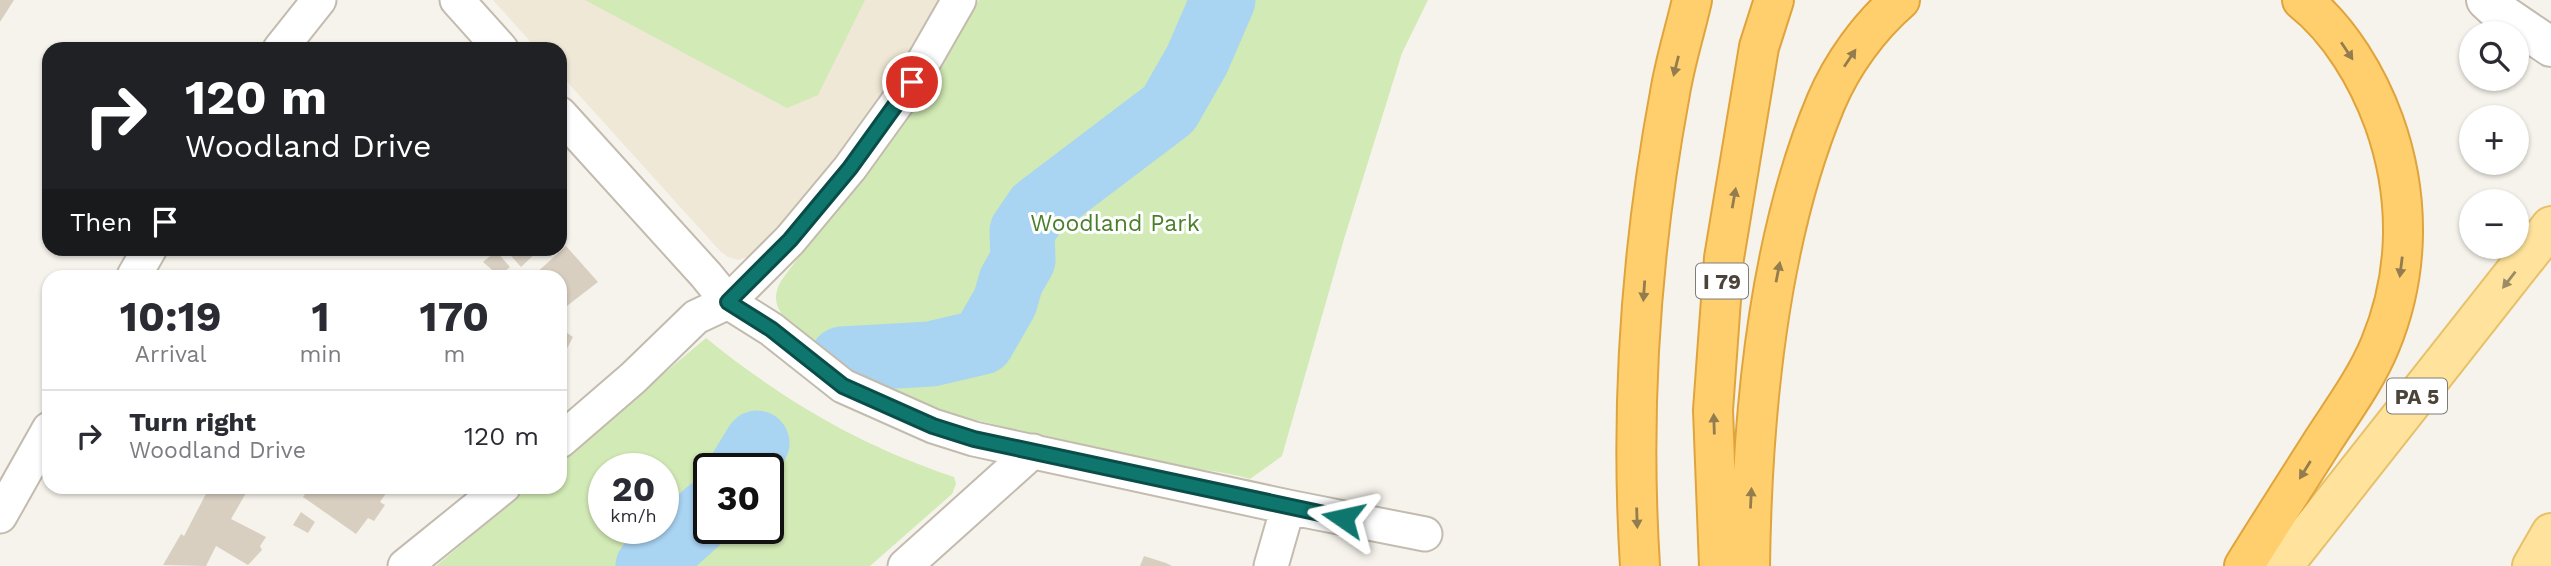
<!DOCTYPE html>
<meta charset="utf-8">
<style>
body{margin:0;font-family:"Work Sans",sans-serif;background:#f2f2f3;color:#2b2b33;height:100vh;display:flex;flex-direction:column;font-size:26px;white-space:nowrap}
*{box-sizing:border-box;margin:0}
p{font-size:23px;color:#7c7c81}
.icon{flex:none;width:38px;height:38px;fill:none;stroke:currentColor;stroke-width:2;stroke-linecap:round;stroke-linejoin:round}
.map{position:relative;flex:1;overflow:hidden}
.sheet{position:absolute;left:42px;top:270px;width:525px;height:224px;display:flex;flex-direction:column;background:#fff;border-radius:21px;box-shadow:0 2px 5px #0004}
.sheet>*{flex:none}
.top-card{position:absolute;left:42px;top:42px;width:525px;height:214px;border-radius:21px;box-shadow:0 2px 5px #0004;background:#202124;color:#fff;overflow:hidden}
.tools{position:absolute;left:2459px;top:21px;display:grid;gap:14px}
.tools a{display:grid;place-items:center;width:70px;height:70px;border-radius:50%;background:#fff;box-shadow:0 2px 5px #0004;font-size:35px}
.speed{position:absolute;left:588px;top:453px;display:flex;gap:14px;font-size:35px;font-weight:700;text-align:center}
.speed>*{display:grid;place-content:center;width:91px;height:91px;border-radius:50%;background:#fff;box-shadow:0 2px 5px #0004;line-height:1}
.speed small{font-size:18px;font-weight:400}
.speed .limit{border:4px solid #111;border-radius:10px;background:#fff;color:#111}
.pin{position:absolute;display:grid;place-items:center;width:60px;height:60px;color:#fff;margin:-30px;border:4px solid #fff;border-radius:50%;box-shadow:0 2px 7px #0007}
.me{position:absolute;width:77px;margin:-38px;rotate:281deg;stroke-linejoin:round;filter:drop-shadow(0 0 5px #0008)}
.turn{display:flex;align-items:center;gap:24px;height:147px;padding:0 28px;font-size:32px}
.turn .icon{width:91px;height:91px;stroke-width:2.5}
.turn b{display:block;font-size:49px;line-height:60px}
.then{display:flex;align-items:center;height:66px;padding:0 28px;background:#0003;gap:14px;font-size:26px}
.eta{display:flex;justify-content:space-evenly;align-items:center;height:119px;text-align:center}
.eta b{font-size:42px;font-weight:700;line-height:49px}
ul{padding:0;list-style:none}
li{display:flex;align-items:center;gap:21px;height:91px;padding:0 28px;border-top:2px solid #e1e1e2}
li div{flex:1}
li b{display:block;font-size:26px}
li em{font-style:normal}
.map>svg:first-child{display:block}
.education{fill:#efe8d6}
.green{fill:#d2eab5;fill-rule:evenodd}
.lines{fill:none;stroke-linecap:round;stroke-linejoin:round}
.river{stroke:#a9d4f2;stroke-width:65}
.building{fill:#d8cfc1}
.minor-casing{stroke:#c2bbae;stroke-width:37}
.tertiary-casing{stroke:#c2bbae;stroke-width:42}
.primary-casing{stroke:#e6c16a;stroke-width:42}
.motorway-casing{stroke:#e0a43c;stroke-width:42}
.minor{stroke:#fff;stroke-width:33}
.tertiary{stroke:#fff;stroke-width:38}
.primary{stroke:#ffe39c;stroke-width:38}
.motorway{stroke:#ffcf6e;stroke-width:38}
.oneway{fill:#937c4e}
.oneway2{fill:#9c8c66}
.route-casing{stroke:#0a4d48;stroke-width:18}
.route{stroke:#0f766e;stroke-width:12}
.labels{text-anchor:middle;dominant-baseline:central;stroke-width:6;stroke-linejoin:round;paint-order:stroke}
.shield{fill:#fff;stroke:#817c74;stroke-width:2}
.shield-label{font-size:21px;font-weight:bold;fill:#4b4439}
.park-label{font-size:23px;fill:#4a7f2a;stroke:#fff}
</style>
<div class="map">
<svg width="2551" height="566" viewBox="0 0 2551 566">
<rect width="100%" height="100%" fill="#f6f3ec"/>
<path class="education" d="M493,0H944L901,70L838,154L768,238L748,257L738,260L728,257L720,251L560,74V49H537Z"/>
<path class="green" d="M585,0H865L818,95L787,108Z
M979,0H1428L1402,53L1344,239L1282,456L1250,479C1224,471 1197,470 1171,464C1129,456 1087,445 1046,436C1007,427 969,420 932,407C888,392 848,366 811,339C791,324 765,309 781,281L929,81Z
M706,338C784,401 859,445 954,477L956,484L952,494L870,566H436L529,487L560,486V461ZM604,469H663V528H604ZM709,469H768V528H709Z"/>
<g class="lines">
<path class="river" d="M842,359L931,354L982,342L1005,302L1011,281L1023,260L1022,231L1037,209L1169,109L1197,60L1223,0
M741,469L757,443
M648,566L709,511"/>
</g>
<path class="building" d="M0,0H14L0,22Z
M566,246L598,282L563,309L560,306V276L534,275Z
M504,248H541L521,267Z
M496,251L510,267L499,276L483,262Z
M560,328L573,337L560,362Z
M210,486H234L246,493L231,519L266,537L260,546L262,550L248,565L216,546L206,566L163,565L181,534L184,536Z
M311,486H391L380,502L385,505L374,521L368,518L356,534L303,497Z
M301,512L315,522L308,533L293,525Z
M1144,556L1166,563L1172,566H1140Z"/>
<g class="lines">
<g class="minor-casing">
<path id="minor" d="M457,0L501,49
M280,49L319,0
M560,114L706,275L728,302L771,329L843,386L933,426L974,439L1288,507L1425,534
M134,276L150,248
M560,441L633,378L696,317L728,302L790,240L850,168L912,82L959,0
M0,516L49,429
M405,566L504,486
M905,566L1033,451
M1271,566L1288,507"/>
</g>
<g class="tertiary-casing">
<path id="tertiary" d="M2486,0L2498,11L2551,47"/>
</g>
<g class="primary-casing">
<path id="primary" d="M2283,566L2551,226
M2532,566L2551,533"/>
</g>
<g class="motorway-casing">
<path id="motorway" d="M1640,566C1630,408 1641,249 1670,93C1675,62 1685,31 1692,0
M1719,566L1713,410L1724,258L1759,47L1774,0
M1750,566C1752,418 1768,240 1826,102C1842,64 1869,27 1900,0
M2244,566C2270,524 2297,482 2323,441C2343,410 2366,379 2380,345C2410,273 2410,195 2384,122C2368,78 2340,30 2302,0"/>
</g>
<use href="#minor" class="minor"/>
<use href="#tertiary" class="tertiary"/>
<use href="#primary" class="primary"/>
<use href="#motorway" class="motorway"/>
</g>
<defs><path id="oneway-solid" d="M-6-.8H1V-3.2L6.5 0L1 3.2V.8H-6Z" transform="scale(1.75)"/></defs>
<g class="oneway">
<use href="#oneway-solid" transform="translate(2347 51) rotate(56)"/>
<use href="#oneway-solid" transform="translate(1850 58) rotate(-56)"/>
<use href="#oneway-solid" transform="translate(1676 66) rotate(104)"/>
<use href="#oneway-solid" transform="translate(1734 198) rotate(-80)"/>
<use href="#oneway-solid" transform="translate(2401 267) rotate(97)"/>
<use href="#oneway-solid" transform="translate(1778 272) rotate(-79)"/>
<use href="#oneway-solid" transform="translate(1644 291) rotate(94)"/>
<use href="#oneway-solid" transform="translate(1714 424) rotate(-92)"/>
<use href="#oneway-solid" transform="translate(2305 470) rotate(122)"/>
<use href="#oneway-solid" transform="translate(1751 498) rotate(-87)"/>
<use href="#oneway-solid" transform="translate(1637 518) rotate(88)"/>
</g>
<use class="oneway2" href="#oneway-solid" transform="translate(2509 280) rotate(128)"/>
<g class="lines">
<g class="route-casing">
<path id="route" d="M912,82L850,168L790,240L728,302L771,329L843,386L933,426L974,439L1343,518"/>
</g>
<use href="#route" class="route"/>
</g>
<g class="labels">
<g class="shield">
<rect x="1696" y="263.5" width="52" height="35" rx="5"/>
<rect x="2387" y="378.5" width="60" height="35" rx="5"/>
</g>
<g class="shield-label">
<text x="1722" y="281">I 79</text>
<text x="2417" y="396">PA 5</text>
</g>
<g class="park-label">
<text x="1115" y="223">Woodland Park</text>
</g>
</g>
</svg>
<div class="tools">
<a><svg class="icon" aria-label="search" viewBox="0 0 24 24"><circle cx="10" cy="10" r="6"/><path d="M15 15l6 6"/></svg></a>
<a>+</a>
<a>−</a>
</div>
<div class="speed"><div>20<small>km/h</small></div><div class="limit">30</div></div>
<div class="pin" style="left:912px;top:82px;background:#d93025"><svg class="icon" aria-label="arrive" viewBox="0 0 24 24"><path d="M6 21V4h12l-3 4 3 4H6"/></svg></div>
<svg class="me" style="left:1343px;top:518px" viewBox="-20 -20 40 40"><path d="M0-17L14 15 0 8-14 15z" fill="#0f766e" stroke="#fff" stroke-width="4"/></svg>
<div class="top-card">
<div class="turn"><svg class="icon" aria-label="right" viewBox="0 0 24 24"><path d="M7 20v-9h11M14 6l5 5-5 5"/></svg><div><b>120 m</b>Woodland Drive</div></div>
<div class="then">Then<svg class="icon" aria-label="arrive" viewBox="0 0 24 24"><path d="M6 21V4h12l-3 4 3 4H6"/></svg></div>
</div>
<section class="sheet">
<div class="eta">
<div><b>10:19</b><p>Arrival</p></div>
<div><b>1</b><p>min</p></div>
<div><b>170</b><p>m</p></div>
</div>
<ul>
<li><svg class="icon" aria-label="right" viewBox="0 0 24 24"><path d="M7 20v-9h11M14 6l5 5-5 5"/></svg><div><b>Turn right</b><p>Woodland Drive</p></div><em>120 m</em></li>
</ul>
</section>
</div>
